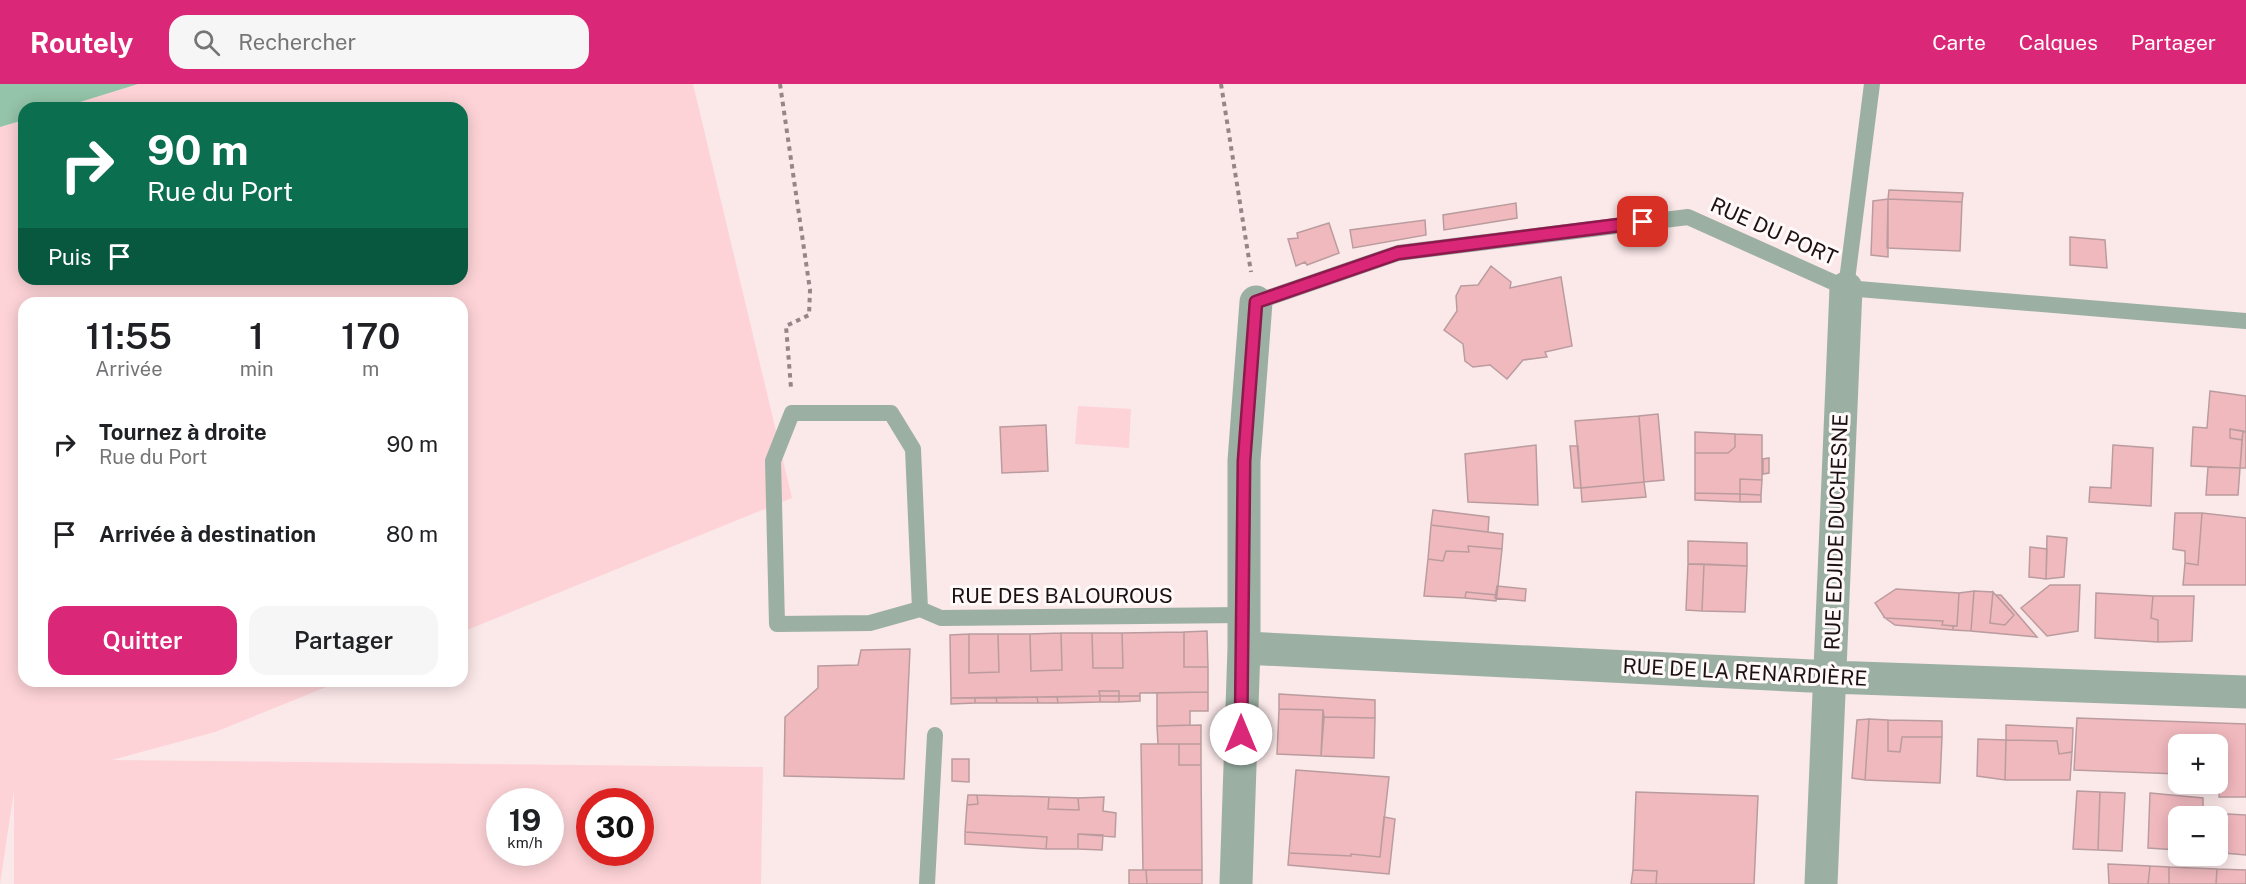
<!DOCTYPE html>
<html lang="fr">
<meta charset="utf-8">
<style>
body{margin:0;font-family:"Public Sans",sans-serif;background:#f6f6f6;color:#202124;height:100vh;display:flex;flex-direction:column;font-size:22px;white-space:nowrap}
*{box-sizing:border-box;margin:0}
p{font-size:20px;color:#757577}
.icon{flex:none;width:33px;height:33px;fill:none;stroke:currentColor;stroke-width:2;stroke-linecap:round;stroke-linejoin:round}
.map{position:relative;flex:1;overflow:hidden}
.details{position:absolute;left:18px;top:213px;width:450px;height:390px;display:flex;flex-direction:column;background:#fff;border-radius:18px;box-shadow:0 3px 15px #0003}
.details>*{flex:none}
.hud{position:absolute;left:18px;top:18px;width:450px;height:183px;border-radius:18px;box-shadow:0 3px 15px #0003;background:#0b6e4f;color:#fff;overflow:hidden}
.controls{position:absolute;left:2168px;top:650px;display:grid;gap:12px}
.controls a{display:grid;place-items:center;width:60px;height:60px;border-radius:12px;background:#fff;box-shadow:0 3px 15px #0003;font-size:30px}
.speed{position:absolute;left:486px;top:704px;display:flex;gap:12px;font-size:30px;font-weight:700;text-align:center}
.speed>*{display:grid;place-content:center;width:78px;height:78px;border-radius:50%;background:#fff;box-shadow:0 3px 15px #0003;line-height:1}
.speed small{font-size:15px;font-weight:400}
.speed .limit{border:9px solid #d22;background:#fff;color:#111}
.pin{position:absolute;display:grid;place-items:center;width:51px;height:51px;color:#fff;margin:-26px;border-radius:12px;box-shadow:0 3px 9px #0006}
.me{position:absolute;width:66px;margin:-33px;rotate:0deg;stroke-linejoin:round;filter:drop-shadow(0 0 4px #0008)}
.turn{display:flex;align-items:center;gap:21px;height:126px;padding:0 30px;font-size:27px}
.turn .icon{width:78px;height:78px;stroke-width:2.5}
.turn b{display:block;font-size:42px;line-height:51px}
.then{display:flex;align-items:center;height:57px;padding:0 30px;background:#0003;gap:12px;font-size:22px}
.eta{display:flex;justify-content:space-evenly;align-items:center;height:102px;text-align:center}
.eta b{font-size:36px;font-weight:600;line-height:42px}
.button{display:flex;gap:12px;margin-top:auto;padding:12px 30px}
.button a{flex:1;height:69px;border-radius:18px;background:#db2777;color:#fff;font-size:24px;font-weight:600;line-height:69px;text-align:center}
.button a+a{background:#f6f6f6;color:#202124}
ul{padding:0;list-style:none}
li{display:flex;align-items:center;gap:18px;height:90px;padding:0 30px}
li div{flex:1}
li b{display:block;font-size:22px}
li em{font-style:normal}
header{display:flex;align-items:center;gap:36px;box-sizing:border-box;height:84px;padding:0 30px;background:#db2777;color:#fff}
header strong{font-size:28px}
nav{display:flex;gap:33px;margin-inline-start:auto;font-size:21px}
.search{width:420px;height:54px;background:#f6f6f6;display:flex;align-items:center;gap:15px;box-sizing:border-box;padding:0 21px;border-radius:18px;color:#757577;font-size:22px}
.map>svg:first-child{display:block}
.green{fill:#fdd3d7;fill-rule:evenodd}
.water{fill:#94c4a9}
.building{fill:#f0b9be;stroke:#ba9c9f;stroke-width:1.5}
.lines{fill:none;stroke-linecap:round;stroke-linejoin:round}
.path{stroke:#958586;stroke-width:4;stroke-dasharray:4.5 4.5;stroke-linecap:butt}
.service{stroke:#9bb0a3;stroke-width:16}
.minor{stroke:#9bb0a3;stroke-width:33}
.route-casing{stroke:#8e194d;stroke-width:15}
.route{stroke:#db2777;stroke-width:10}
.labels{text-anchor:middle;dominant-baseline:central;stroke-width:6;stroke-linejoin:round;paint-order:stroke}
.street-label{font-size:21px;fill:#1c1112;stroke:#fff9f9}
</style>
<header>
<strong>Routely</strong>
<div class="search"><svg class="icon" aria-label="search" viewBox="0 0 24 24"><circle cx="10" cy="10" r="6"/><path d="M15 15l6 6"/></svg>Rechercher</div>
<nav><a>Carte</a><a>Calques</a><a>Partager</a></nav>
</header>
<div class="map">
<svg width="2246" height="800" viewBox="0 0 2246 800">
<rect width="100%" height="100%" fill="#fbe8e9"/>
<path class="green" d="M138,0H693L792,414L462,548V219H24V597H341L215,648L112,676L763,683L761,800H14V707L0,800V43L24,36V195H462V24H61ZM500,717H550V768H500ZM590,717H640V768H590Z
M1078,322L1131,325L1129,364L1075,360Z"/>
<path class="water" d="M0,0H138L61,24H24V36L0,43Z"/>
<path class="building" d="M1889,106L1963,109L1962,118L1888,115Z
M1888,115L1962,118L1960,167L1887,164Z
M1888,115V173L1871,171L1873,117Z
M1516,119L1517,134L1444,146L1443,131Z
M1425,136L1426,151L1353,164L1350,146Z
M1329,139L1339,169L1307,181L1305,178L1296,182L1288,155L1298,154L1297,149Z
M2070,153L2105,156L2107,184L2070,181Z
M1491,182L1511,198L1510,204L1561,193L1572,262L1545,268L1547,273L1523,276L1507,295L1490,281L1473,283L1465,277L1463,260L1444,246L1457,227L1456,212L1461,202L1478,201Z
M2210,307L2246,312V348L2230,345V354L2242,356L2240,384L2191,382L2193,343L2207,344Z
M1658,330L1664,396L1644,398L1639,332Z
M1639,332L1644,398L1581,404L1575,337Z
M1046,341L1048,387L1002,389L1000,343Z
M2230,345L2243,347L2242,356L2230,354Z
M2243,347L2246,348V384H2240Z
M1695,348L1735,350V363L1728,369H1695Z
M1735,350L1762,351V396L1740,395V410L1695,409V369H1728L1735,363Z
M1536,361L1538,421L1468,418L1465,370Z
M2113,361L2153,364L2151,422L2089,418L2090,403L2111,404Z
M1570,362H1578L1581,404H1574Z
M1769,374V389L1763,390V375Z
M2208,383L2240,384L2238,411H2206Z
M1740,395L1762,396L1761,411L1740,410Z
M1644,398L1646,413L1582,418L1581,404Z
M1695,409L1740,410V418L1695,416Z
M1740,410L1761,411V418H1740Z
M1433,426L1489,433L1488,448L1431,441Z
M2175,429H2202L2198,481L2185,479V467L2173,465Z
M2202,429L2246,434V501H2183L2185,479L2198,481Z
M1431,441L1503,450L1502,465L1468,462L1469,468L1446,467L1443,477L1428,475Z
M2047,452L2067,454L2064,493L2046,495Z
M1688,457L1747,459V482L1688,480Z
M1468,462L1502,465L1497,511L1466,508L1465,514L1424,512L1428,475L1443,477L1446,467L1469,468Z
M2030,463L2047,465L2046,495L2029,493Z
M1688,480H1704L1702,527L1686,526Z
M1704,480L1747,482L1745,528L1702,527Z
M2050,501H2080L2078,547L2047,552L2021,524Z
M1497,502L1526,505L1525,517L1495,514Z
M1896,505L1959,509L1957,542L1942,541L1943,537L1885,534L1875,519Z
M1974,507L1993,508L1990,539L2005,541L2014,531L1996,511H2001L2037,553L1971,547Z
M1974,507L1971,547L1953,546V542H1957L1959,509Z
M1466,508L1497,511L1496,517L1465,514Z
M1993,508L2014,531L2005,541L1990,539Z
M2096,509L2153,512L2151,534L2158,536V558L2095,554Z
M2153,512H2194L2192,557L2158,558V536L2151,534Z
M1885,534L1943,537L1942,541L1953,542V546L1895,541Z
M1207,547L1208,583H1184V548Z
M1184,548V583H1208V608L1140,609V612H1119V607H1099L1100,612L951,614L950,551L969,550V589L999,588L998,550H1030L1031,587L1062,586L1061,549H1092L1093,584H1123L1122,549Z
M1061,549L1062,586L1031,587L1030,550Z
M1092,549H1122L1123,584H1093Z
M969,550H998L999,588L969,589Z
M910,565L904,695L784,692L785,633L818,604V582L858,581L861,566Z
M1099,607H1119V612H1100Z
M1208,608V627H1190V641L1157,642V609Z
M1279,610L1375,616V634L1324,633L1323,626L1279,625Z
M1100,612V618L1058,619L1057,613Z
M1100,612H1119V618H1100Z
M1119,612H1140V617L1119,618Z
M1037,613H1057L1058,619H1038Z
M1037,613L1038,619H997L996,614Z
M951,614H975V619L951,620Z
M975,614H996L997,619H975Z
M1279,625L1323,626L1321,672L1277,670Z
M1324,633L1375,634L1374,674L1321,672Z
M2077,634L2246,640V713H2219L2221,691H2217V660H2178V690L2074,686Z
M1869,635L1865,696L1852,694L1857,636Z
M1869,635L1888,636V667L1900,668L1902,653H1942L1940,699L1865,696Z
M1888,636L1942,637V653H1902L1900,668L1888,667Z
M1201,641V660H1158L1157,642Z
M2006,641L2073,644L2072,668L2059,670L2057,657L2006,656Z
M1978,655L2006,656L2005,696L1977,692Z
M2006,656L2057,657L2059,670L2072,668L2070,696H2005Z
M1141,660H1179V681H1201L1202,786H1143Z
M1179,660H1201V681H1179Z
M952,675H969V698L952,697Z
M1296,686L1389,693L1380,773L1351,770V772L1289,769Z
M2077,707L2100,708L2098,766L2073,765Z
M1636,708L1758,712L1754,800H1656L1657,787L1633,786Z
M2100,708L2125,709L2122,767L2098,766Z
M2150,709L2203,714V732H2178V766L2148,764Z
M968,711H977L978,720L967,721Z
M977,711L1049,713L1048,725L1079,726L1078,714L1104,713L1103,727L1116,729L1115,753L1078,750V765H1046L1047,753L965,748L967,721L978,720Z
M1049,713L1078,714L1079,726L1048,725Z
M2227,730L2246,731V771L2224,769Z
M1384,733L1395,735L1389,790L1288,781L1289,769L1351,772V770L1380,773Z
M965,748L1047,753L1046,765L965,760Z
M1078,750L1103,751L1102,766L1078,765Z
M2108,780L2150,782L2148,800H2109Z
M2150,782L2169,783V800H2148Z
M2169,783L2217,785L2216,800H2169Z
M2217,785L2246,786V800H2216Z
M1129,786H1146L1147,800H1129Z
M1146,786H1202V800H1147Z
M1633,786L1657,787L1656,800H1631Z"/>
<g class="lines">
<path class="path" d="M780,0L810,206L809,231L786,242L791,304
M1221,0L1251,188"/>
<path class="service" d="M1846,204L1872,0
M1256,218L1398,169L1688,133L1846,204L2246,237
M920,525L913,365L891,329H792L773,377L777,540L870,539L920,525L941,534L1244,531
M927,800L935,651"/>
<path class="minor" d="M1244,564L1831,593L2246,608
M1236,800L1244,564V377L1256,218
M1821,800L1846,204"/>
</g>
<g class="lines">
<g class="route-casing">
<path id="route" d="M1241,650L1244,377L1256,218L1398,169L1643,138"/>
</g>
<use href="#route" class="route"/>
</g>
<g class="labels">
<g class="street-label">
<text transform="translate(1774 147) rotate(24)">RUE DU PORT</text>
<text transform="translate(1836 448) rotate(-88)">RUE EDJIDE DUCHESNE</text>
<text x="1062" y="511">RUE DES BALOUROUS</text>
<text transform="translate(1745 588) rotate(3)">RUE DE LA RENARDIÈRE</text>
</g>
</g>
</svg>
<div class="controls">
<a>+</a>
<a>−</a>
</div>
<div class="speed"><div>19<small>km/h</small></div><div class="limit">30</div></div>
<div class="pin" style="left:1643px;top:138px;background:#d93025"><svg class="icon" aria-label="arrive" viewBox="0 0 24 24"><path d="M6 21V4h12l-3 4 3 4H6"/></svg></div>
<svg class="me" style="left:1241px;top:650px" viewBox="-20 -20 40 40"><circle r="19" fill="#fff"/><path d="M0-13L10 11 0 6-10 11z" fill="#db2777"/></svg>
<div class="hud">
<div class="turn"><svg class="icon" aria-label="right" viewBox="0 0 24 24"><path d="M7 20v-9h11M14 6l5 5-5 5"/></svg><div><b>90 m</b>Rue du Port</div></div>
<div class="then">Puis<svg class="icon" aria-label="arrive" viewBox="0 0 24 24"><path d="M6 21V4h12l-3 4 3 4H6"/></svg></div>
</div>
<section class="details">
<div class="eta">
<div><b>11:55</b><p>Arrivée</p></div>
<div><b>1</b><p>min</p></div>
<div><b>170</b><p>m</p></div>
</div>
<ul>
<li><svg class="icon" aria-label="right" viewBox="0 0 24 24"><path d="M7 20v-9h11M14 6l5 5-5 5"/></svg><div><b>Tournez à droite</b><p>Rue du Port</p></div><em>90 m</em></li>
<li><svg class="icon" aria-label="arrive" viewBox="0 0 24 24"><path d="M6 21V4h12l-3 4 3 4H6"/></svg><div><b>Arrivée à destination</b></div><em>80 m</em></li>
</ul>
<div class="button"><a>Quitter</a><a>Partager</a></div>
</section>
</div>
